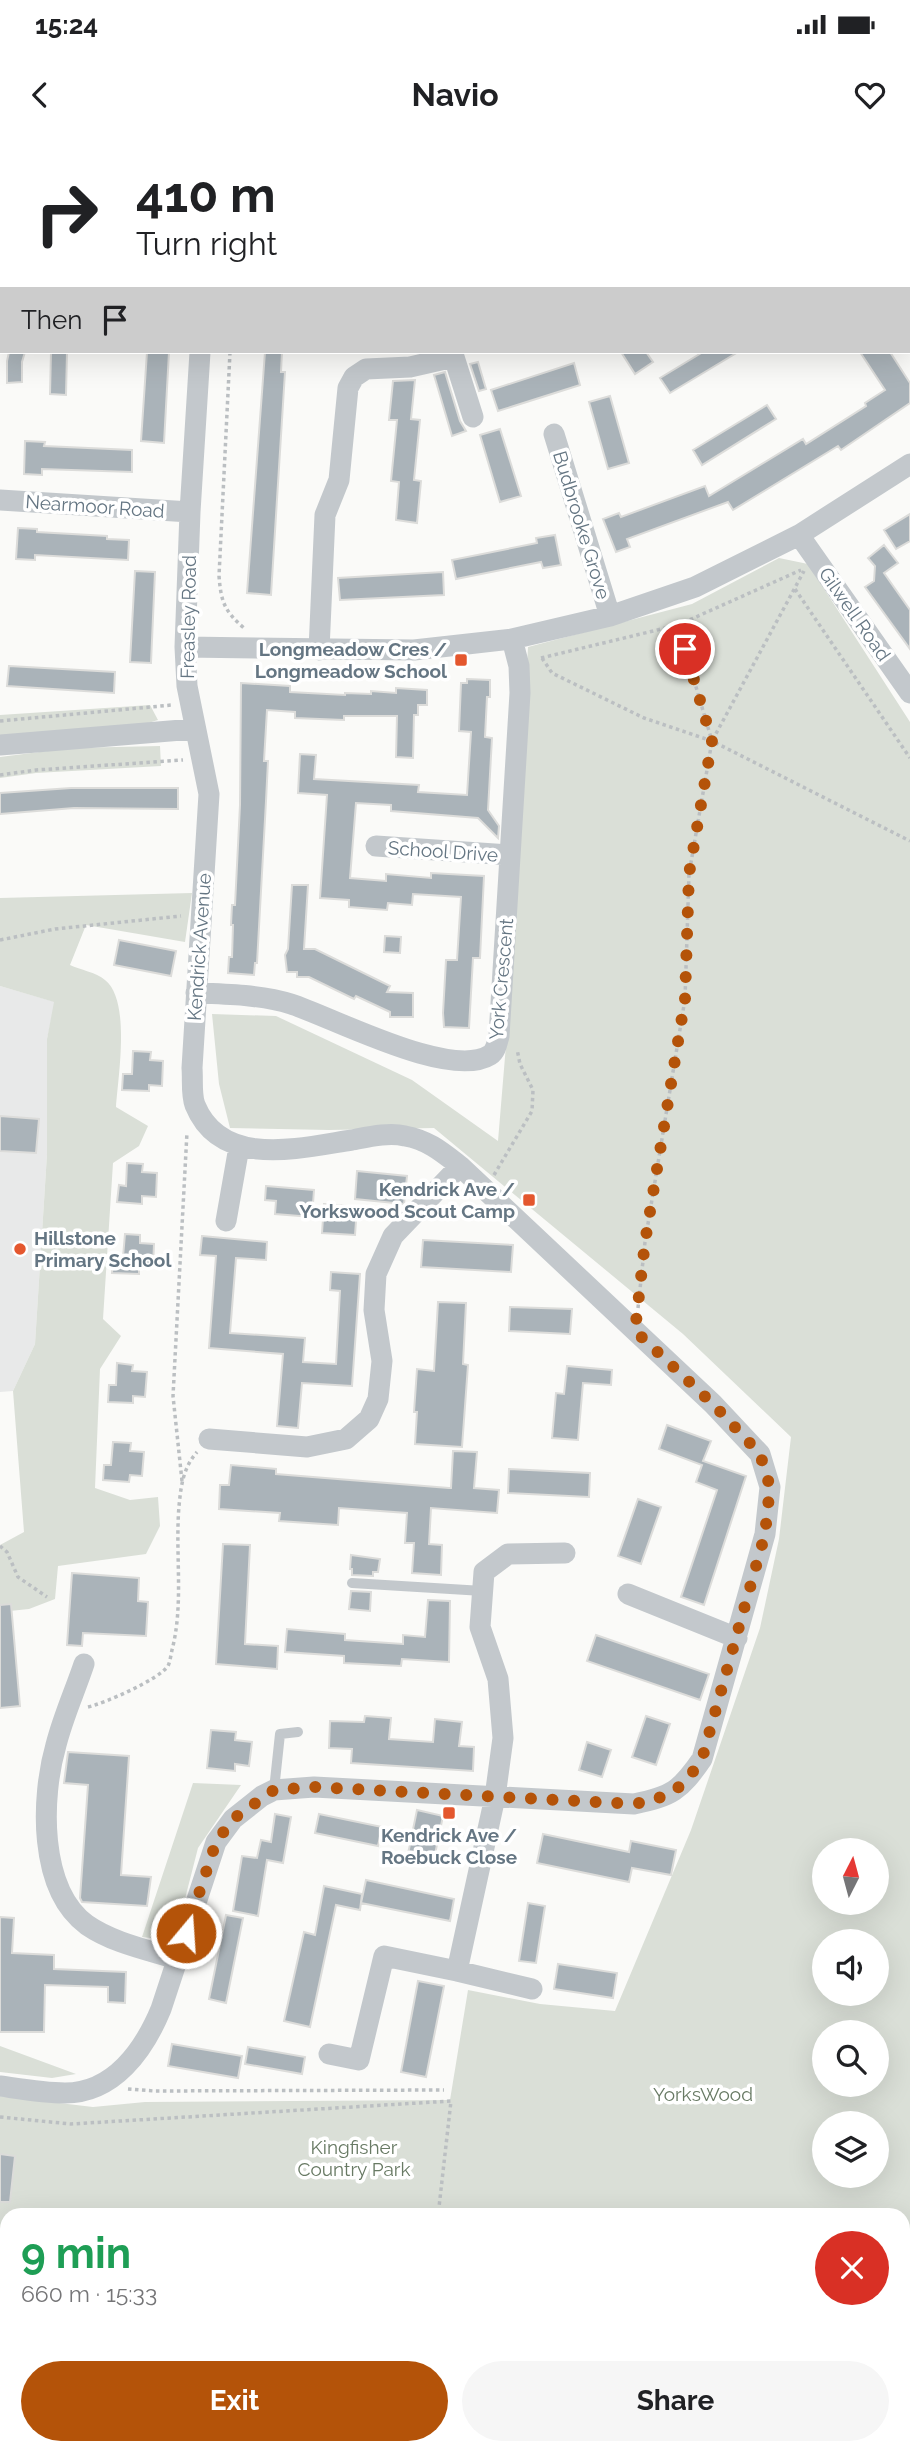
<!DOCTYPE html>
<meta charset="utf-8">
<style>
body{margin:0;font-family:Raleway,sans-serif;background:#f6f6f6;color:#202124;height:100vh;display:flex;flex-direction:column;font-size:26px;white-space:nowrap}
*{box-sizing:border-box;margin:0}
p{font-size:23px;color:#757577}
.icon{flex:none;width:38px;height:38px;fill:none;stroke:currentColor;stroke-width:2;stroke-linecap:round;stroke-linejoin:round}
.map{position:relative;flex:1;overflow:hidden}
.details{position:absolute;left:0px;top:2068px;width:910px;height:247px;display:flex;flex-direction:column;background:#fff;border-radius:21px 21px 0 0;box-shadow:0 7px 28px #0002}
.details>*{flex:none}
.hud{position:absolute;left:0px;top:0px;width:910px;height:214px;box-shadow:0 7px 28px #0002;background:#fff;color:#202124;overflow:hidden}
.needle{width:46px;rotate:6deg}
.controls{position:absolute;left:812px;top:1698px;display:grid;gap:14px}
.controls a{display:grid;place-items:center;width:77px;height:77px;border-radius:50%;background:#fff;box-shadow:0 7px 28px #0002;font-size:35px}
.pin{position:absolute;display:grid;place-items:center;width:60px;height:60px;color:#fff;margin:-30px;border:4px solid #fff;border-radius:50%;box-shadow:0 2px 7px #0007}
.me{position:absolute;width:77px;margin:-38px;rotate:18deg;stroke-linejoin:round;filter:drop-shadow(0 0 5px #0008)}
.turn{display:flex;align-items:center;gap:24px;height:147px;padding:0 21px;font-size:32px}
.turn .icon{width:91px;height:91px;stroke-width:2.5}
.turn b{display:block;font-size:49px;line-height:60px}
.then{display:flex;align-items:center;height:66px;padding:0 21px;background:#0003;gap:14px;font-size:26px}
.round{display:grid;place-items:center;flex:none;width:74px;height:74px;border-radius:37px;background:#f6f6f6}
.summary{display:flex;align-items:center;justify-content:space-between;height:119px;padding:0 21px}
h1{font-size:42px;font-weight:700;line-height:52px;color:#1e9e55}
.button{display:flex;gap:14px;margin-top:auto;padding:14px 21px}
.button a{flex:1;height:80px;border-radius:42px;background:#b45309;color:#fff;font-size:28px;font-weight:700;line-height:80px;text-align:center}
.button a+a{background:#f6f6f6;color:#202124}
.status{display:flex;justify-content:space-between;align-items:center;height:49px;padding:0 35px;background:#fff;direction:ltr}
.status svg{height:19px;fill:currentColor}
header{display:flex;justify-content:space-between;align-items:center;height:91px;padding:0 21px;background:#fff;font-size:32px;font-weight:700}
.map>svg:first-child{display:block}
.built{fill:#e8e9e9}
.green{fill:#dadfd7;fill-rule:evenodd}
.building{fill:#aab3b9;stroke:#dcdcda;stroke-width:2}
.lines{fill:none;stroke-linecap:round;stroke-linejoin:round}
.path{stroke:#bbbfc2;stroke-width:3.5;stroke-dasharray:3.5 3.5;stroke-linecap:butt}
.lane{stroke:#c3c8cc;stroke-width:10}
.street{stroke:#c3c8cc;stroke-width:21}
.secondary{stroke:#d6dbdf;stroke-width:30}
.route{stroke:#b45309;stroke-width:12;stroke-dasharray:0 21.6}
.poi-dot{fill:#e4572e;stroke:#fff;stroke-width:2.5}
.labels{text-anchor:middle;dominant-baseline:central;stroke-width:7;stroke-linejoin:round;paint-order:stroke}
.street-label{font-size:19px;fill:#657683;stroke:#fff}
.poi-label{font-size:19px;font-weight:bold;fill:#657683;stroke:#fff;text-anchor:end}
.park-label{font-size:19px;fill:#687a64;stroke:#fff}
</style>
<div class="status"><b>15:24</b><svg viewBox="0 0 49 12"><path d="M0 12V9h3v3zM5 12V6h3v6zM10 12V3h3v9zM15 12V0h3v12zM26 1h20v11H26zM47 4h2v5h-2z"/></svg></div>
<header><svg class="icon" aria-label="back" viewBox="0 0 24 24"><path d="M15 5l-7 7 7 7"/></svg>Navio<svg class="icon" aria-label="heart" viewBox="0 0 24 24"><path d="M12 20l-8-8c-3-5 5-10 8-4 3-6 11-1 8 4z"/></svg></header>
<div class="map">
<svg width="910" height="2315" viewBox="0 0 910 2315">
<rect width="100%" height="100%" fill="#fafaf8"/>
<path class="built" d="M0,846L55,862L47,899V1014L35,1204L13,1251L0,1252Z"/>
<path class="green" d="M779,418L808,424L910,582V2315H0V1956L93,1967L145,1962L450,1960L468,1850L540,1864L615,1871L691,1690L760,1488L779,1399L791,1297L683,1194L434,988L329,990L230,988L219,944L212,874L276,876L412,940L498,1001L508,881L528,507L692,464ZM824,1710H877V1762H824ZM824,1801H877V1853H824ZM824,1892H877V1944H824ZM824,1983H877V2035H824ZM7,2076H903V2308H7Z
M150,565L158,580L148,583L0,598V575Z
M160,606L161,626L36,633L0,638V617L71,608Z
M192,753L185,802L86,785L70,825C80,830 96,832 105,840C131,860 118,937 116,967L148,986L139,1006L113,1023L103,1179L121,1196L100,1229L95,1348L130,1360L158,1357L160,1386L146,1414L58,1426L55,1459L29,1469L0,1472V1405L24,1392L13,1251L35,1204L47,1014V899L54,862L0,846V758Z
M193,1643L241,1645L198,1708L178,1786L169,1797L159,1799L142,1797Z
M0,1906L76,1934L52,1938L0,1932Z"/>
<path class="building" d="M9,212H25L22,222V242L7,243V221Z
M51,212H67L66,255L50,254Z
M147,212H169L164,303L141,301Z
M265,212H282L281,232H285L271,455L247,453Z
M621,212H646L653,222L635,234Z
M703,212H738L670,253L660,238Z
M860,212H890L910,243V263L841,310L838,306L733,370L728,362L627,399L630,407L616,412L603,379L619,373L621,377L705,346L709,356L803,299L806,304L866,266L865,263L885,250Z
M478,222L486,249L479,251L470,224Z
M574,223L580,245L498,271L491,250Z
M445,232L460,281L466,291L452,296L434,235Z
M415,240L411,279L420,280L414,340L421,341L417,383L396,380L399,342L391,341L397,280H389L393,241Z
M610,256L629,323L608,329L589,262Z
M767,265L776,279L702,325L693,310Z
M500,289L521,356L500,362L480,295Z
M25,301L45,302L44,306L132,310V332L42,329V335L24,334Z
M910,374V401L896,409L884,390Z
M18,388L37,389V392L107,396V399L129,400L128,420L35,415V420L16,419Z
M555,395L561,425L543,428L541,422L456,439L452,420L537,403L536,398Z
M884,405L898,423L884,433L910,470V509L865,447L874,441L875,426L868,418Z
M135,431L155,432L151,523L130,522Z
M443,432L444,455L340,460L338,438Z
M9,526L115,532L114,553L7,546Z
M467,539L490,540V557H487L485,597L492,598L488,670L499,686L498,698L478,678L391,671V665L356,663L350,738L386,741V734L431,738V733L484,736L480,818H473L469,888L444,887L443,873L446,820H457L461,757L413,754L412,765L388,763L387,770L349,767V760L320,758L327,655L298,653L300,614L316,615L314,639L419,645L418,652L467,655L471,592L459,591L461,543H467Z
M241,543L290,546V552L345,555V553L371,554V551L396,553V548L427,550V565H418V575H414L413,618L396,617L397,576H344V580L295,578V572L267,570L264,621H268L266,661L257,823H255L254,835L228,833L229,817H232L233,785H231L232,765H235L240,665Z
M71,648H178V669L74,668L0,674V653Z
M292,745H308L304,809H315L390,846L387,852L413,853V877H390V872L356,856L354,859L309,837H297V832H287L285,815L288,809Z
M385,796L401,797L400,813L384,812Z
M119,800L176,811L171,836L114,825Z
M133,911L151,912L150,920L163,921L162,946L149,945V951L122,950L123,934H132Z
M0,976L39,979L36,1013L0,1011Z
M127,1023L143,1024L142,1032L157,1033L156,1057L142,1056V1064L117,1062L119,1045L126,1046Z
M357,1031L407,1036L404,1064L355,1059Z
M266,1046L314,1050L312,1077L275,1074L276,1061L265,1060Z
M324,1064L357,1067L355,1095L322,1093Z
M125,1094L140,1095V1103L154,1104L153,1127H139V1134L112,1133L113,1116L123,1117Z
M202,1096L267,1102L266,1120L236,1118L230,1193L305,1198L303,1222L336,1224L340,1151L330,1150L331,1132L360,1134L352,1246L302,1243L298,1288L277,1286L283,1214L209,1208L216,1116L200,1115Z
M423,1100L513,1105L511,1132L421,1127Z
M438,1162L466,1163L463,1224L468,1225L462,1307L415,1304L417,1272H414L417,1229L434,1231Z
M510,1167L572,1169L570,1194L509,1191Z
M117,1223L133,1225L132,1231L147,1232L145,1257L133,1256V1263L108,1262L109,1245H116Z
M567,1226L612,1230L611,1245L583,1243L578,1300L552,1298L556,1253L564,1254Z
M667,1285L711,1301L703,1321L746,1336L704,1465L681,1457L717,1350L696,1342L702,1325L659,1309Z
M113,1302L131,1303L130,1311L144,1312L142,1336L130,1335L129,1342L103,1340L104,1325H111Z
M453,1311L477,1312L474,1348L499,1350L497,1373L431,1368L429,1404L442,1405L441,1435L412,1433L414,1403H405L407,1373L339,1368L338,1385L279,1381L280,1373L219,1369L220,1345H229L231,1325L276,1329V1334L449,1348H451Z
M509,1329L590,1333L589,1357L508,1353Z
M638,1359L661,1367L641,1424L618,1416Z
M223,1404L250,1405L245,1504L278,1506L277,1529L216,1524Z
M351,1415L380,1419L378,1432H373V1436L352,1435V1429H350Z
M72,1433L139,1438L138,1461L148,1462L146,1496L83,1493L82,1506L67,1505Z
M351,1451L371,1452L370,1471L349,1469Z
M428,1460L450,1461L449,1522L402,1519L401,1526L344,1523V1516L285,1512L287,1489L345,1494V1500L403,1504V1495L425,1497Z
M11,1464L20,1566L0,1568V1465Z
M596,1495L709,1534L700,1560L587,1521Z
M365,1576L391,1578L389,1599L433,1602L435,1579L462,1582L459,1606L474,1607L473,1631L351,1623L352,1609L329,1608L330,1581L364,1582Z
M646,1576L670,1584L656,1625L632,1617Z
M211,1590L236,1592L235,1600L252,1602L249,1626L235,1624V1631L207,1628Z
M587,1602L611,1610L602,1637L579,1630Z
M68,1612L129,1616L121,1735L151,1737L147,1766L82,1762L80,1758L88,1645L64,1643Z
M417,1670L443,1676L434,1719L408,1714Z
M275,1674L291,1677L283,1723L267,1720L258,1776L233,1771L242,1716L257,1718L261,1700L271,1702Z
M319,1674L382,1687L378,1706L315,1693Z
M543,1694L629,1712L631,1701L676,1710L671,1735L632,1728L629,1742L537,1723Z
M366,1740L454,1759L450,1781L361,1763Z
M324,1746L362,1754L360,1770L336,1765L310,1887L284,1881L304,1792L315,1795Z
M528,1763L545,1766L536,1823L519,1821Z
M226,1775L243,1778L226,1863L209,1859Z
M0,1777L14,1778L12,1813L54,1815V1829L126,1832L125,1863L108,1862V1847L45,1845L44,1892H0Z
M558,1824L617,1833L613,1858L554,1849Z
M418,1841L444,1846L426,1937L401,1932Z
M172,1904L242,1916L238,1938L168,1926Z
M248,1907L305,1917L302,1934L245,1924Z
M0,2014L15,2016L10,2062H0Z"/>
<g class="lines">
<path class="path" d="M0,105H2
M230,212L219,436C221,461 224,471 244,488
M795,449L910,618
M678,486L712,601
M541,518L678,485L801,430
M542,518L552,533L644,578L712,601L910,701
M0,581L172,565
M0,635L36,630L183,620
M0,800L55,789L181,776
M494,1035L532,971L533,950L520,924L517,909
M638,1168L645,1102L685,859L689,734L712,601L804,431
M182,1341L173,1256L187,992
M0,1406L7,1412L18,1437L47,1457
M88,1567C105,1563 158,1540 168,1526C170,1522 171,1514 172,1510C184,1464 175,1414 179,1366C181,1346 183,1328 197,1312
M128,1949L154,1951L444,1950
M0,1977L71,1984L451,1961L438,2076
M419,2315V2308"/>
<path class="lane" d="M352,1443L483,1451
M274,1650L280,1594L298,1592"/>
<path class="street" d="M190,0L192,2
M783,0L784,2
M642,2L645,0
M908,79L910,78
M908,184L910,186
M554,294L610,476
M0,360L190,372
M799,395L910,553
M185,507L414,510L512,499L610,476L695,447L799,395L910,324
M319,510L325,375L339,340L348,248L354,237L366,229L410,227L454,217L473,277
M0,605L194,589
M376,706L510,715
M196,853C227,854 262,855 291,864C334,878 450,940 490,915C496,911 497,903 499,896L520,553L519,526L512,499
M226,1081L239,1007
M209,1299L307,1307L346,1299L369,1279L378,1259L382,1221L374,1170L376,1134L393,1096L460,1026
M628,1454L737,1498
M84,1524C75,1551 63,1577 56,1605C41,1657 38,1749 87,1785C113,1803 148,1810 177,1819
M532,1849L457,1831L495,1657L503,1598L498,1539L480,1487L484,1432L508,1414L565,1413
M329,1914L359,1920L384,1816L457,1831
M0,1946C21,1949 44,1953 65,1953C114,1953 144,1910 161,1869L216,1702L233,1679L262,1656L274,1650L314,1647L634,1664C672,1656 680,1651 702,1619L765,1394L770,1347L760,1314L713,1264L460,1026C442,1012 428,1000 405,996C389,992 368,997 352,1000C300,1008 221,1029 195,965C191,955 193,939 192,928L209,654L187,546L185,507L190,372L200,212"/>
<path class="secondary" d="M138,2L140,0
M0,74L2,73"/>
</g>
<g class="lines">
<path class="route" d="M186,1793L216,1702L233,1679L274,1650L314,1647L634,1664C672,1656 680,1651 702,1619L765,1394L770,1347L760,1314L713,1264L635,1191L645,1102L685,859L689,734L712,601L685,509"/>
</g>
<g class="poi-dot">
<rect x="454" y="513" width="14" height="14" rx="3.5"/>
<rect x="522" y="1053" width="14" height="14" rx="3.5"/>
<circle cx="20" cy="1109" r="7"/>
<rect x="442" y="1666" width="14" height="14" rx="3.5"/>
</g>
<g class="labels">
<g class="street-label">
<text transform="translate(95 366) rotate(4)">Nearmoor Road</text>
<text transform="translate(582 385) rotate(73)">Budbrooke Grove</text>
<text transform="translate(855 474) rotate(55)">Gilwell Road</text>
<text transform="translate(188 477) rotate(-89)">Freasley Road</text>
<text transform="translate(443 711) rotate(4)">School Drive</text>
<text transform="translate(199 807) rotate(-86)">Kendrick Avenue</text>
<text transform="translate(501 839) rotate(-85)">York Crescent</text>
</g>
<g class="poi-label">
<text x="447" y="509">Longmeadow Cres /<tspan x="447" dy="22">Longmeadow School</tspan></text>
<text x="515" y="1049">Kendrick Ave /<tspan x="515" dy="22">Yorkswood Scout Camp</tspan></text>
<text x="34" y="1098" text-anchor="start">Hillstone<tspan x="34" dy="22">Primary School</tspan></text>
<text x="449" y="1695" text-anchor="middle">Kendrick Ave /<tspan x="449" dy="22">Roebuck Close</tspan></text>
</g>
<g class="park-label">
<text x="703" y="1954">YorksWood</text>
<text x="354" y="2007">Kingfisher<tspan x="354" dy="22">Country Park</tspan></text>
</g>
</g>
</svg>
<div class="controls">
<a><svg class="needle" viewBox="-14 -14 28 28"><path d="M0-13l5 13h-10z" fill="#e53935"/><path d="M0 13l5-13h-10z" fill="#757577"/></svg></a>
<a><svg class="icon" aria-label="sound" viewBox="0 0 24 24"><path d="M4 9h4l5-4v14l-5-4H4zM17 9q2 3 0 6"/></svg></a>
<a><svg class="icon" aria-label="search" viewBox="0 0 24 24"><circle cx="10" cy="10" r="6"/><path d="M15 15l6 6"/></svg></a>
<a><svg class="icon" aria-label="layers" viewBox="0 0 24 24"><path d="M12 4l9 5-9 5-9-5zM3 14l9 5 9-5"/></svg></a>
</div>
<div class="pin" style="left:685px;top:509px;background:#d93025"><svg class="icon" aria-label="arrive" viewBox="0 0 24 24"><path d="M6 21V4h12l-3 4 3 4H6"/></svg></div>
<svg class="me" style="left:186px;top:1793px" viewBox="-20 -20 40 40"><circle r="17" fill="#b45309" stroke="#fff" stroke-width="3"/><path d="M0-11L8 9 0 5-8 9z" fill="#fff"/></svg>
<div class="hud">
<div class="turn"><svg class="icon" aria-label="right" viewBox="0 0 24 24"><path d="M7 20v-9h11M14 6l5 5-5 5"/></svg><div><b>410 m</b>Turn right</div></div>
<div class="then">Then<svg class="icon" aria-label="arrive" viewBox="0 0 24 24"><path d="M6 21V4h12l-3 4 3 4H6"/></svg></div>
</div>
<section class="details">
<div class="summary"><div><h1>9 min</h1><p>660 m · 15:33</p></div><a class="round" style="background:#d93025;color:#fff"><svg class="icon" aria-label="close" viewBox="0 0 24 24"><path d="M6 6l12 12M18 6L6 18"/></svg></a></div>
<div class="button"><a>Exit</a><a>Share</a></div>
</section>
</div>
